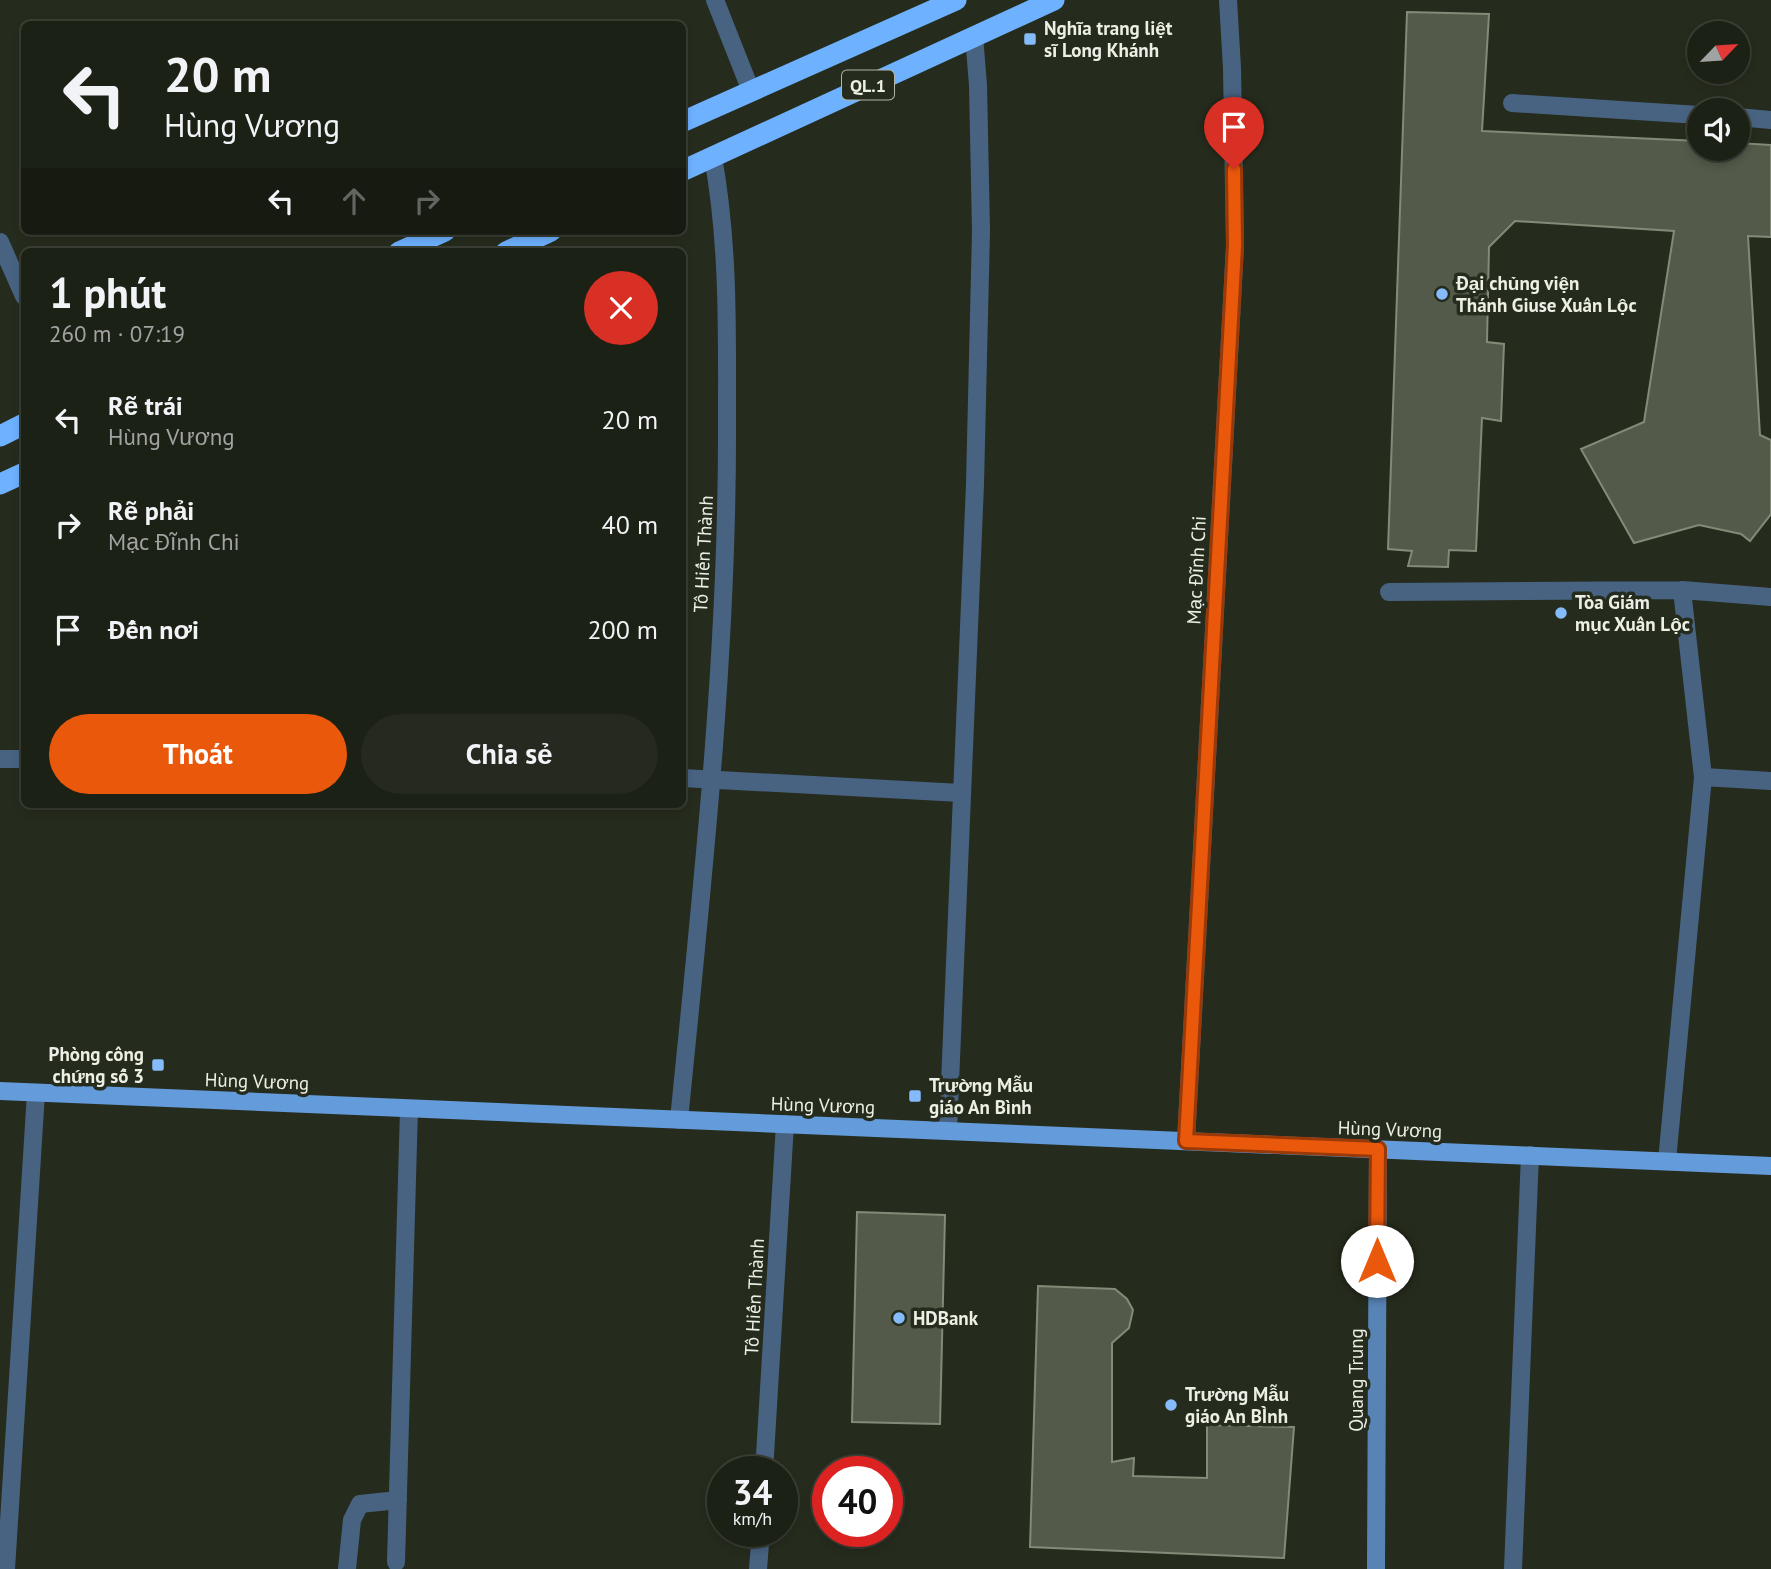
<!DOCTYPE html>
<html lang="vi">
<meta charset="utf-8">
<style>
body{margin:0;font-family:"PT Sans",sans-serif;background:#25291f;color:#f1f3f6;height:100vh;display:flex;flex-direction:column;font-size:26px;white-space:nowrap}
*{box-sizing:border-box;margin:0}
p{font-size:23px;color:#a0a3a1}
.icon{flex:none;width:38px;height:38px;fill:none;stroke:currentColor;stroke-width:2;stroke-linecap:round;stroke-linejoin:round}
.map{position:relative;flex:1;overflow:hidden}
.details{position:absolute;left:21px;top:248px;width:665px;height:560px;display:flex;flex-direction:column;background:#1c2116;border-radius:10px;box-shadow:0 4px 10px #0003,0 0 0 2px #3a3e35}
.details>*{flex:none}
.top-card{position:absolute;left:21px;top:21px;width:665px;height:214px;border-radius:10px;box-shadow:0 4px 10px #0003,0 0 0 2px #3a3e35;background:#1c2116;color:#f1f3f6;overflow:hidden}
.needle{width:46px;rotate:65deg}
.tools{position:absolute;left:1687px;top:21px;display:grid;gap:14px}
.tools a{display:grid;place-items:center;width:63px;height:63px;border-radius:50%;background:#1c2116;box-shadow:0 4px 10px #0003,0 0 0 2px #3a3e35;font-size:35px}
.speed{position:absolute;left:707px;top:1456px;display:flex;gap:14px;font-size:35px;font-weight:700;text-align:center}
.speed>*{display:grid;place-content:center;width:91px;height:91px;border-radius:50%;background:#1c2116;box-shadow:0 4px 10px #0003,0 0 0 2px #3a3e35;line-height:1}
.speed small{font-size:18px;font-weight:400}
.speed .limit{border:10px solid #d22;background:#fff;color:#111}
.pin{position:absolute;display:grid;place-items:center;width:60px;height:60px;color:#fff;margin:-72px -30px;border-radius:50% 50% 50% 0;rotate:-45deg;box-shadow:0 0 7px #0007}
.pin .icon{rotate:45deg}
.me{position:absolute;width:77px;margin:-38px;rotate:0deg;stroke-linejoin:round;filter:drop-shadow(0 0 5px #0008)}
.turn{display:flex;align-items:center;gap:24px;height:147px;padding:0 28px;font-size:32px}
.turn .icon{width:91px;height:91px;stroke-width:2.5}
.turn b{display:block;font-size:49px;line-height:60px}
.lanes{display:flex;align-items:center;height:66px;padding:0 28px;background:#0003;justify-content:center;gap:35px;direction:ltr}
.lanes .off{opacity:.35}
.round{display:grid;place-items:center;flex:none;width:74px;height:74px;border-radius:37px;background:#25291f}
.summary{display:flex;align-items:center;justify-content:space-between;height:119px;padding:0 28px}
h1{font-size:42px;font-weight:700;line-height:52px}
.cta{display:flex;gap:14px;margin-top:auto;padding:14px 28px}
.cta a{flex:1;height:80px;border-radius:42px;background:#ea580c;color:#fff;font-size:28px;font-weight:700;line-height:80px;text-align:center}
.cta a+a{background:#25291f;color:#f1f3f6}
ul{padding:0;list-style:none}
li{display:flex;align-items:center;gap:21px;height:105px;padding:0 28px}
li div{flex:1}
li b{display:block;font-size:26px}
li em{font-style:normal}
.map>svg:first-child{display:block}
.building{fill:#535a49;stroke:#838a78;stroke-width:2}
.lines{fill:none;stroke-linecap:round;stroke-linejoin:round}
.lane{stroke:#486382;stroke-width:18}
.street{stroke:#486382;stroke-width:18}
.secondary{stroke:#5883b5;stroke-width:18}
.primary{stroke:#649bdb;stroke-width:18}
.highway{stroke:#6eb1ff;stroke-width:21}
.route-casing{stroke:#983908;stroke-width:18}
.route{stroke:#ea580c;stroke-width:12}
.poi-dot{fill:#85bbfb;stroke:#262c1d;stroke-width:2.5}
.labels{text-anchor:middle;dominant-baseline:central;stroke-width:7;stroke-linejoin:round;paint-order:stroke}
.shield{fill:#262c1d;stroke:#b0b4a9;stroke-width:2}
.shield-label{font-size:18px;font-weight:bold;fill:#ebefe5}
.poi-label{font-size:19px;font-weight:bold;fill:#ebefe5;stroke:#262c1d;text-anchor:start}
.street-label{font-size:19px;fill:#ebefe5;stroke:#262c1d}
</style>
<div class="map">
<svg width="1771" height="1569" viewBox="0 0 1771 1569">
<rect width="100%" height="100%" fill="#262c1d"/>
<path class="building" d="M1407,12L1489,14L1482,131L1699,141V149H1738V143L1771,145V237L1748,236L1760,435L1771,440V514L1750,541L1741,534L1699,525L1634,543L1581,449L1644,422L1674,231L1515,221L1489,247L1487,342L1504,344L1501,421L1482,418L1476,551L1449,550L1448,567L1408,566L1412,551L1388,549Z
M857,1212L945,1215L940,1424L852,1422Z
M1038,1286L1115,1289L1127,1299L1133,1310L1129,1328L1112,1343V1462L1134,1458L1133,1476L1207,1478V1425L1294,1427L1284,1558L1030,1547Z"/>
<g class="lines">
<path class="lane" d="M1512,103L1699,115
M1738,117L1771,120
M1389,592L1682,590L1771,597
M1703,777L1771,781
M1667,1161L1703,777L1682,590"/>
<path class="street" d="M715,0L751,91
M0,242L24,296
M0,759H24
M682,778L961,793
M679,1120C702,888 728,655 727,421C727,333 729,245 713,157
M948,1131L975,484L981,231L978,85L974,36
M1186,1141L1235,246L1232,68L1228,0
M764,1472L785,1124
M396,1562L409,1109
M6,1569L36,1093
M347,1569L352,1520L360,1504L398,1500
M758,1569L761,1531
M1513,1569L1530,1155"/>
<path class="secondary" d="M1376,1569L1378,1149"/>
<path class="primary" d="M0,1091L1771,1166"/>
<path class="highway" d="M682,122L956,0
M682,171L1054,0
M399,252L445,231
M506,252L551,231
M0,436L24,424
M0,484L24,473"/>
</g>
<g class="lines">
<g class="route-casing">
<path id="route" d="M1234,169L1235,246L1186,1141L1378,1149L1377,1261"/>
</g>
<use href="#route" class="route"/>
</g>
<g class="poi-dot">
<rect x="1023" y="32" width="14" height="14" rx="3.5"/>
<circle cx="1442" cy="294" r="7"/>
<circle cx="1561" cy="613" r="7"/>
<rect x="151" y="1058" width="14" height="14" rx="3.5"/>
<rect x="908" y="1089" width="14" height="14" rx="3.5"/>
<circle cx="899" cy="1318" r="7"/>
<circle cx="1171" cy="1405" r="7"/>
</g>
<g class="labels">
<rect class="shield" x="842" y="70.5" width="52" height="29" rx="5"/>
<g class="shield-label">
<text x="868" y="85">QL.1</text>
</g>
<g class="poi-label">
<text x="1044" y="28">Nghĩa trang liệt<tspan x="1044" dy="22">sĩ Long Khánh</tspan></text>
<text x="1456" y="283">Đại chủng viện<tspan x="1456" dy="22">Thánh Giuse Xuân Lộc</tspan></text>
<text x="1575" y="602">Tòa Giám<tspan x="1575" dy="22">mục Xuân Lộc</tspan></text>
<text x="144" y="1054" text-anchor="end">Phòng công<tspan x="144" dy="22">chứng số 3</tspan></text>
<text x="929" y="1085">Trường Mẫu<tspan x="929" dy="22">giáo An Bình</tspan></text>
<text x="913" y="1318">HDBank</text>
<text x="1185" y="1394">Trường Mẫu<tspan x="1185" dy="22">giáo An BÌnh</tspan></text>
</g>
<g class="street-label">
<text transform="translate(703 554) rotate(-87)">Tô Hiến Thành</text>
<text transform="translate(1196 570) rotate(-87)">Mạc Đĩnh Chi</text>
<text transform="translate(257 1081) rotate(2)">Hùng Vương</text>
<text transform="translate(823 1105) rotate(2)">Hùng Vương</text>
<text transform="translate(1390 1129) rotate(2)">Hùng Vương</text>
<text transform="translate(754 1297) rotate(-87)">Tô Hiến Thành</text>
<text transform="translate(1356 1380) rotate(-90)">Quang Trung</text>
</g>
</g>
</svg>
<div class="tools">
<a><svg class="needle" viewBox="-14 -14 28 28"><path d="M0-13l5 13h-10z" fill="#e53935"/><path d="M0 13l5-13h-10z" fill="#a0a3a1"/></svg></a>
<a><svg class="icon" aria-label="sound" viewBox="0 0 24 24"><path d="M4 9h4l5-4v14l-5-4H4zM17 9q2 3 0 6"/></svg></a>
</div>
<div class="speed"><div>34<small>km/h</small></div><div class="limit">40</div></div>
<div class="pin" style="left:1234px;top:169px;background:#d93025"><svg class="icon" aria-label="arrive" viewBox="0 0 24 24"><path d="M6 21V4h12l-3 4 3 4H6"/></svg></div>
<svg class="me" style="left:1377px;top:1261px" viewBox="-20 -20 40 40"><circle r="19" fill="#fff"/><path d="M0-13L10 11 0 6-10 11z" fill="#ea580c"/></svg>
<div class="top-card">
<div class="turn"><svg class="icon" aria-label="left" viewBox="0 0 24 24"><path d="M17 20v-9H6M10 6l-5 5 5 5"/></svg><div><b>20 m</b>Hùng Vương</div></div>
<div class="lanes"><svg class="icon" aria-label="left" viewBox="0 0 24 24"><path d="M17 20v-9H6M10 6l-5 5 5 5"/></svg><svg class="icon off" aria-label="ahead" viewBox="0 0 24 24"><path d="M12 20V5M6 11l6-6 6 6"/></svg><svg class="icon off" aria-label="right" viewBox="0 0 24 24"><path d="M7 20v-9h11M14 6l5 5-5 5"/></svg></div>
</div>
<section class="details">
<div class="summary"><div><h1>1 phút</h1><p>260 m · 07:19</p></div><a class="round" style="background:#d93025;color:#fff"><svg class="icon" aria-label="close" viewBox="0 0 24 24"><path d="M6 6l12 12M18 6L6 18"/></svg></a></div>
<ul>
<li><svg class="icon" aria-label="left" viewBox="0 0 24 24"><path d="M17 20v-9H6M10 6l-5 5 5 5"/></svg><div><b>Rẽ trái</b><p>Hùng Vương</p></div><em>20 m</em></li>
<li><svg class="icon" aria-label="right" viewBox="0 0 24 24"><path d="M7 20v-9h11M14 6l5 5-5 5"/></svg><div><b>Rẽ phải</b><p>Mạc Đĩnh Chi</p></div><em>40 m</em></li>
<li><svg class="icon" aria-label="arrive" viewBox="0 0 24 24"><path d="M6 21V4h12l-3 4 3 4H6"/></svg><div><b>Đến nơi</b></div><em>200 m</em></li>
</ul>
<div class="cta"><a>Thoát</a><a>Chia sẻ</a></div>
</section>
</div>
